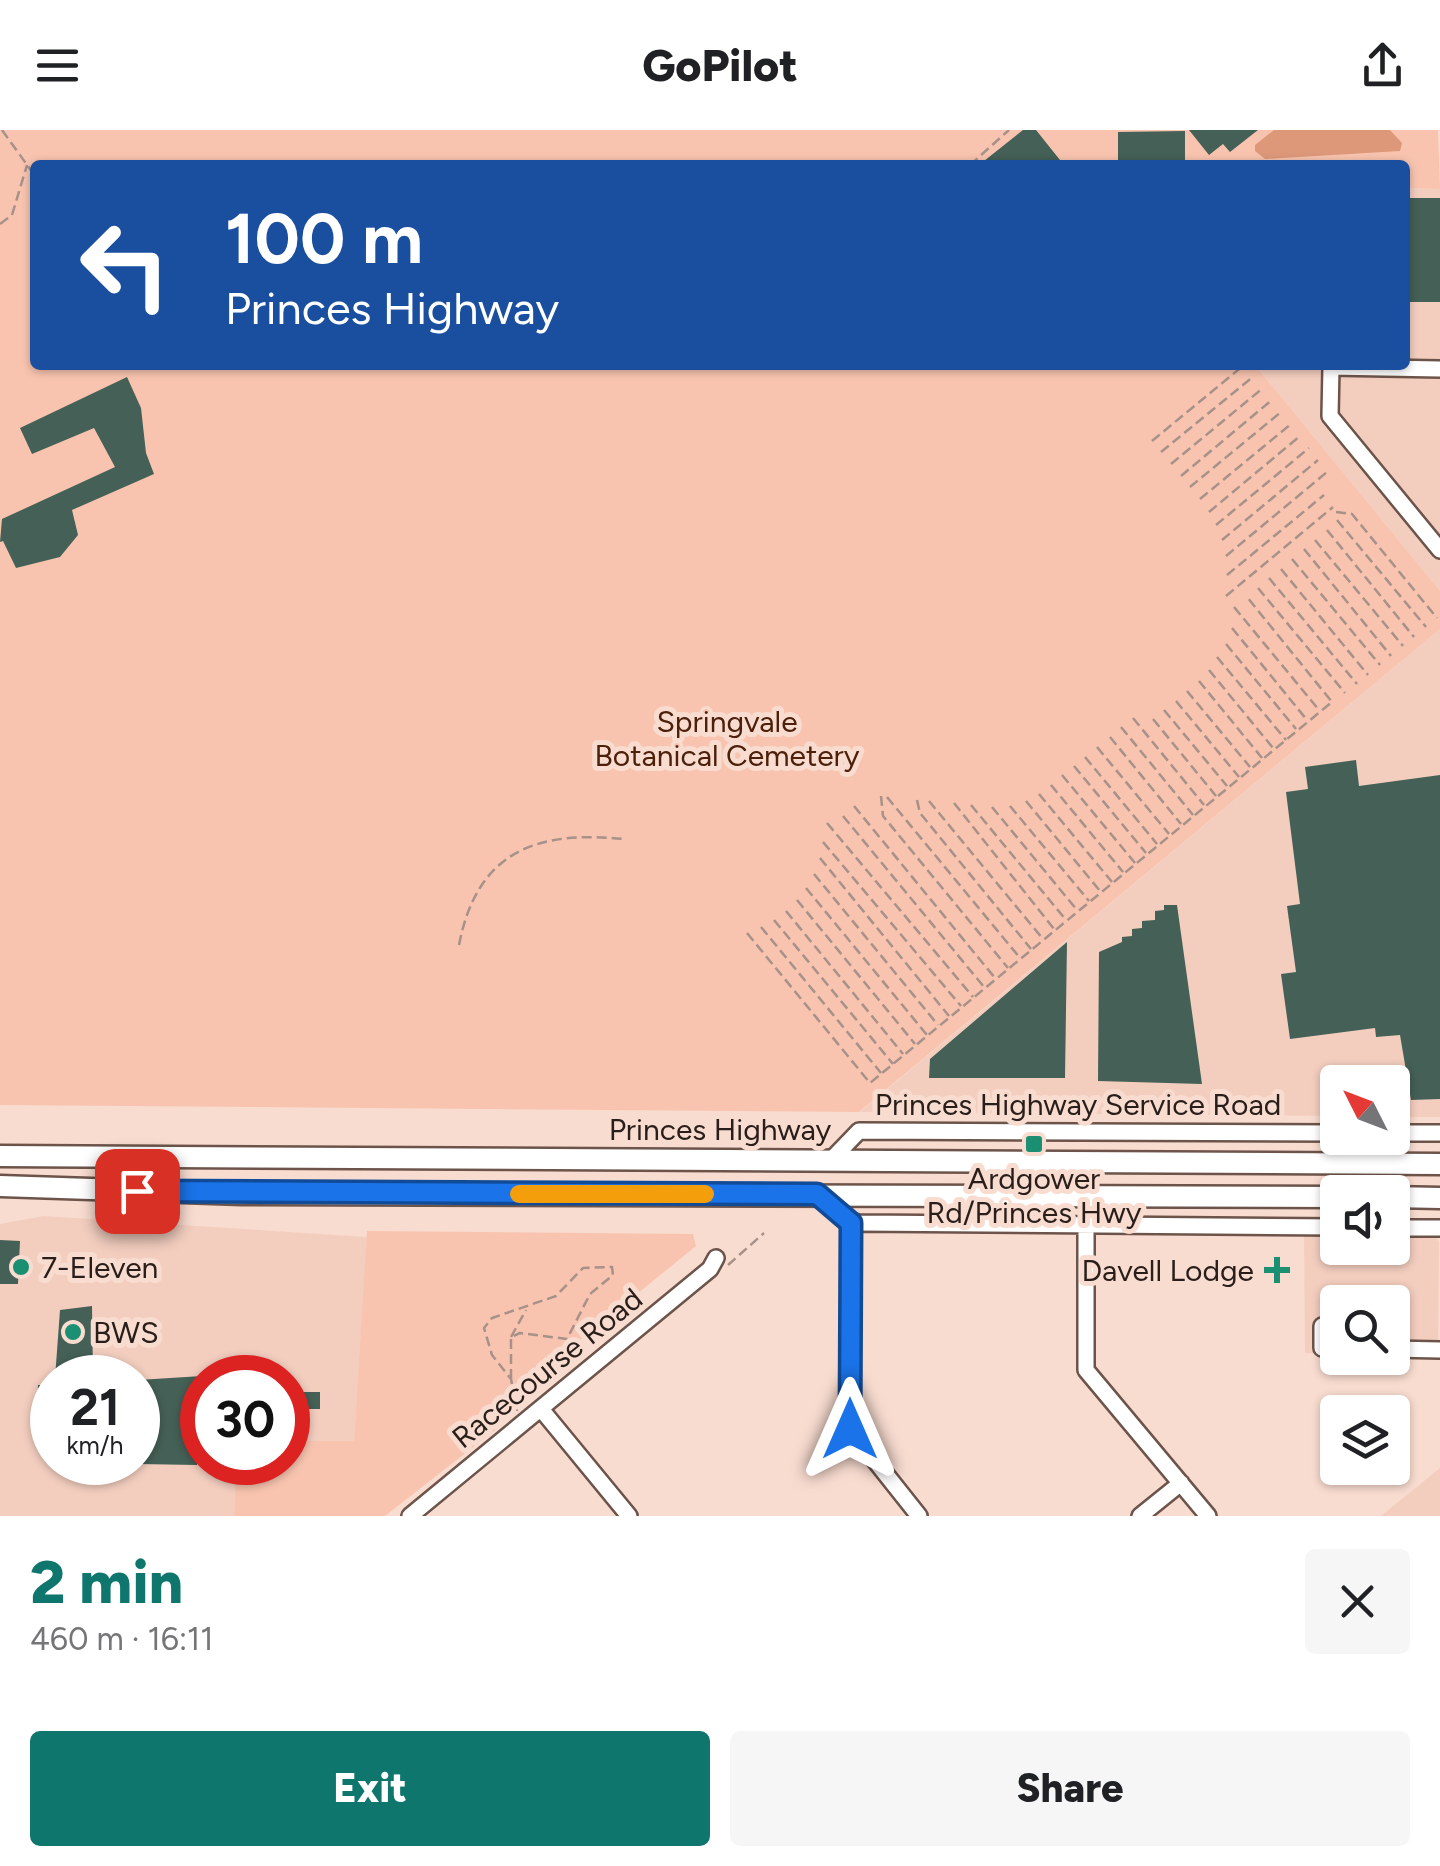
<!DOCTYPE html>
<meta charset="utf-8">
<style>
body{margin:0;font-family:Figtree,sans-serif;background:#f6f6f6;color:#202124;height:100vh;display:flex;flex-direction:column;font-size:38px;white-space:nowrap}
*{box-sizing:border-box;margin:0}
p{font-size:32px;color:#757577}
.icon{flex:none;width:55px;height:55px;fill:none;stroke:currentColor;stroke-width:2;stroke-linecap:round;stroke-linejoin:round}
.map{position:relative;height:1386px;overflow:hidden}
.details{display:flex;flex-direction:column;background:#fff;flex:1}
.details>*{flex:none}
.hud{position:absolute;left:30px;top:30px;width:1380px;height:210px;border-radius:10px;box-shadow:0 2px 8px #0004;background:#1a4fa0;color:#fff;overflow:hidden}
.needle{width:65px;rotate:312deg}
.controls{position:absolute;left:1320px;top:935px;display:grid;gap:20px}
.controls a{display:grid;place-items:center;width:90px;height:90px;border-radius:10px;background:#fff;box-shadow:0 2px 8px #0004;font-size:50px}
.speed{position:absolute;left:30px;top:1225px;display:flex;gap:20px;font-size:50px;font-weight:700;text-align:center}
.speed>*{display:grid;place-content:center;width:130px;height:130px;border-radius:50%;background:#fff;box-shadow:0 2px 8px #0004;line-height:1}
.speed small{font-size:25px;font-weight:400}
.speed .limit{border:15px solid #d22;background:#fff;color:#111}
.pin{position:absolute;display:grid;place-items:center;width:85px;height:85px;color:#fff;margin:-42px;border-radius:20px;box-shadow:0 5px 15px #0006}
.me{position:absolute;width:110px;margin:-55px;rotate:0deg;stroke-linejoin:round;filter:drop-shadow(0 0 8px #0008)}
.turn{display:flex;align-items:center;gap:35px;height:210px;padding:0 30px;font-size:45px}
.turn .icon{width:130px;height:130px;stroke-width:2.5}
.turn b{display:block;font-size:70px;line-height:85px}
.round{display:grid;place-items:center;flex:none;width:105px;height:105px;border-radius:10px;background:#f6f6f6}
.overview{display:flex;align-items:center;justify-content:space-between;height:170px;padding:0 30px}
h1{font-size:60px;font-weight:800;line-height:75px;color:#0f766e}
.button{display:flex;gap:20px;margin-top:auto;padding:20px 30px}
.button a{flex:1;height:115px;border-radius:10px;background:#0f766e;color:#fff;font-size:40px;font-weight:800;line-height:115px;text-align:center}
.button a+a{background:#f6f6f6;color:#202124}
header{display:flex;justify-content:space-between;align-items:center;height:130px;padding:0 30px;background:#fff;font-size:45px;font-weight:800}
.map>svg:first-child{display:block}
.built{fill:#f3cebf;fill-rule:evenodd}
.green{fill:#f8c4af}
.water{fill:#dd987a}
.building{fill:#456056}
.lines{fill:none;stroke-linecap:round;stroke-linejoin:round}
.minor-casing{stroke:#6c544a;stroke-width:20}
.highway-casing{stroke:#6c544a;stroke-width:25}
.path{stroke:#a79189;stroke-width:2.5;stroke-dasharray:10 5;stroke-linecap:butt}
.minor{stroke:#fff;stroke-width:15}
.highway{stroke:#fff;stroke-width:20}
.route-casing{stroke:#114b97;stroke-width:25}
.route{stroke:#1a73e8;stroke-width:18}
.slow{stroke:#f59e0b;stroke-width:18}
.poi-dot{fill:#1b8f72;stroke:#f9dcd0;stroke-width:4}
.labels{text-anchor:middle;dominant-baseline:central;stroke-width:10;stroke-linejoin:round;paint-order:stroke}
.park-label{font-size:30px;fill:#4c200a;stroke:#f9dcd0}
.street-label{font-size:30px;fill:#291e1a;stroke:#f9dcd0}
.poi-label{font-size:30px;fill:#291e1a;stroke:#f9dcd0;text-anchor:start}
</style>
<header><svg class="icon" aria-label="menu" viewBox="0 0 24 24"><path d="M4 6h16M4 12h16M4 18h16"/></svg>GoPilot<svg class="icon" aria-label="share" viewBox="0 0 24 24"><path d="M12 15V3M7 8l5-5 5 5M5 13v7h14v-7"/></svg></header>
<div class="map">
<svg width="1440" height="1386" viewBox="0 0 1440 1386">
<rect width="100%" height="100%" fill="#f9dcd0"/>
<path class="built" d="M1405,58L1440,59V461L1255,235H1405Z
M1440,499V987H1393L1392,952H1338L1337,986L860,982Z
M43,1086L367,1107L354,1312L288,1311V1248H202V1332L236,1333L234,1386H0V1094ZM52,1248H138V1332H52Z
M1304,1101H1337L1338,1118H1392L1393,1102L1434,1105L1439,1112L1438,1224H1393L1392,1172H1338L1337,1223H1305Z
M1440,1338V1386H1381Z"/>
<path class="green" d="M0,0H1438L1440,59L1405,58V35H35V235H1255L1440,461V499L859,982L0,975Z
M367,1101L693,1104L696,1116L494,1280L490,1284L500,1296L385,1386H234L236,1333L288,1332V1311H354Z"/>
<path class="water" d="M1274,0H1390L1402,13L1400,21L1265,29L1255,21V15Z"/>
<path class="building" d="M1023,0H1036L1064,35H979Z
M1189,0H1258L1230,22L1223,14L1209,25Z
M1185,1V35H1118V2Z
M1405,68H1440V172H1405Z
M127,247L141,278L146,323L154,344L72,380L78,405L60,427L16,438L3,411L0,412L2,389L115,337L94,298L32,324L20,298Z
M1356,630L1359,656L1440,645V969L1411,970L1400,905L1376,907L1375,898L1290,909L1281,844L1296,842L1287,776L1300,774L1286,662L1308,659L1305,637Z
M1164,775H1177L1202,954L1098,951L1099,822L1122,812V807L1132,806V799L1142,798V791L1155,790V781L1164,780Z
M1067,812L1065,948H929L930,929Z
M0,1110L20,1111L18,1154H0Z
M92,1176L93,1248H55L60,1180Z
M202,1246V1300H197V1335L138,1334V1250Z
M38,1255H52V1293H37Z
M288,1262H320V1279H288Z"/>
<g class="lines">
<g class="minor-casing">
<path id="minor" d="M1440,239L1331,237L1330,286L1440,420
M1392,1003H1440
M831,1030L859,1001L1338,1003
M817,1065L849,1091L859,1093L1338,1097
M851,1093L850,1299L919,1386
M1086,1095V1240L1208,1386
M1392,1098H1440
M1322,1196V1218L1338,1219
M1392,1219L1440,1220
M541,1279L629,1386
M410,1386L710,1139L716,1128
M1140,1386L1181,1353"/>
</g>
<g class="highway-casing">
<path id="highway" d="M0,1026L1440,1034
M0,1056L242,1064L1338,1067
M1392,1067L1440,1068"/>
</g>
<path class="path" d="M2,0L35,46
M970,35L1009,0
M0,94L12,85L27,35
M1152,311L1244,235
M1161,322L1254,246
M1171,334L1263,258
M1181,346L1273,269
M1190,357L1281,282
M1200,369L1291,294
M1209,382L1300,306
M1336,382L1352,384L1437,488
M1337,390L1426,497
M1216,395L1309,318
M1327,400L1414,507
M1222,410L1318,330
M1315,410L1403,516
M1304,419L1391,526
M1226,426L1327,342
M1292,429L1380,535
M1281,439L1368,545
M1227,445L1324,365
M1269,448L1357,554
M1258,458L1345,563
M1226,466L1333,377
M1234,477L1319,580
M1232,498L1307,590
M1226,514L1296,599
M1217,527L1286,610
M1209,540L1273,618
M1199,551L1262,628
M1187,561L1250,637
M1176,571L1239,647
M1164,580L1227,656
M1133,588L1204,675
M1153,589L1216,666
M1121,597L1193,685
M1110,607L1181,694
M1097,617L1169,704
M1085,627L1157,714
M1074,636L1146,723
M1062,645L1135,733
M1051,655L1123,742
M1039,664L1112,752
M881,666L883,686L1008,838
M887,667L1020,828
M917,670L920,683L1031,819
M929,671L1043,809
M1026,671L1100,761
M954,673L1054,799
M971,675L1066,790
M854,676L995,848
M1010,676L1089,771
M992,677L1077,780
M843,686L984,857
M827,693L973,867
M823,712L961,876
M820,728L949,886
M814,744L938,895
M806,758L927,905
M797,770L915,914
M786,781L903,924
M774,790L893,934
M761,797L881,943
M747,803L870,953L1332,572L1247,467
M459,815C477,722 535,700 624,709
M728,1135L764,1103
M511,1207L526,1180
M566,1211L570,1236
M511,1249V1207L520,1203L567,1209L590,1164L613,1145L612,1137L583,1138L556,1166L492,1188L484,1198L492,1225L511,1249L517,1281"/>
<use href="#minor" class="minor"/>
<use href="#highway" class="highway"/>
</g>
<g class="lines">
<g class="route-casing">
<path id="route" d="M137,1061L817,1064L851,1093L850,1299"/>
</g>
<use href="#route" class="route"/>
<path class="slow" d="M519,1064H705"/>
</g>
<g class="poi-dot">
<rect x="1024" y="1004" width="20" height="20" rx="5"/>
<circle cx="21" cy="1137" r="10"/>
<path d="M1272 1125h10v10h10v10h-10v10h-10v-10h-10v-10h10z"/>
<circle cx="73" cy="1202" r="10"/>
</g>
<g class="labels">
<g class="park-label">
<text x="727" y="591">Springvale<tspan x="727" dy="34">Botanical Cemetery</tspan></text>
</g>
<g class="street-label">
<text x="1078" y="974">Princes Highway Service Road</text>
<text x="720" y="999">Princes Highway</text>
<text transform="translate(547 1238) rotate(-39)">Racecourse Road</text>
</g>
<g class="poi-label">
<text x="1034" y="1048" text-anchor="middle">Ardgower<tspan x="1034" dy="34">Rd/Princes Hwy</tspan></text>
<text x="41" y="1137">7-Eleven</text>
<text x="1254" y="1140" text-anchor="end">Davell Lodge</text>
<text x="93" y="1202">BWS</text>
</g>
</g>
</svg>
<div class="controls">
<a><svg class="needle" viewBox="-14 -14 28 28"><path d="M0-13l5 13h-10z" fill="#e53935"/><path d="M0 13l5-13h-10z" fill="#757577"/></svg></a>
<a><svg class="icon" aria-label="sound" viewBox="0 0 24 24"><path d="M4 9h4l5-4v14l-5-4H4zM17 9q2 3 0 6"/></svg></a>
<a><svg class="icon" aria-label="search" viewBox="0 0 24 24"><circle cx="10" cy="10" r="6"/><path d="M15 15l6 6"/></svg></a>
<a><svg class="icon" aria-label="layers" viewBox="0 0 24 24"><path d="M12 4l9 5-9 5-9-5zM3 14l9 5 9-5"/></svg></a>
</div>
<div class="speed"><div>21<small>km/h</small></div><div class="limit">30</div></div>
<div class="pin" style="left:137px;top:1061px;background:#d93025"><svg class="icon" aria-label="arrive" viewBox="0 0 24 24"><path d="M6 21V4h12l-3 4 3 4H6"/></svg></div>
<svg class="me" style="left:850px;top:1299px" viewBox="-20 -20 40 40"><path d="M0-17L14 15 0 8-14 15z" fill="#1a73e8" stroke="#fff" stroke-width="4"/></svg>
<div class="hud">
<div class="turn"><svg class="icon" aria-label="left" viewBox="0 0 24 24"><path d="M17 20v-9H6M10 6l-5 5 5 5"/></svg><div><b>100 m</b>Princes Highway</div></div>
</div>
</div>
<section class="details">
<div class="overview"><div><h1>2 min</h1><p>460 m · 16:11</p></div><a class="round"><svg class="icon" aria-label="close" viewBox="0 0 24 24"><path d="M6 6l12 12M18 6L6 18"/></svg></a></div>
<div class="button"><a>Exit</a><a>Share</a></div>
</section>
